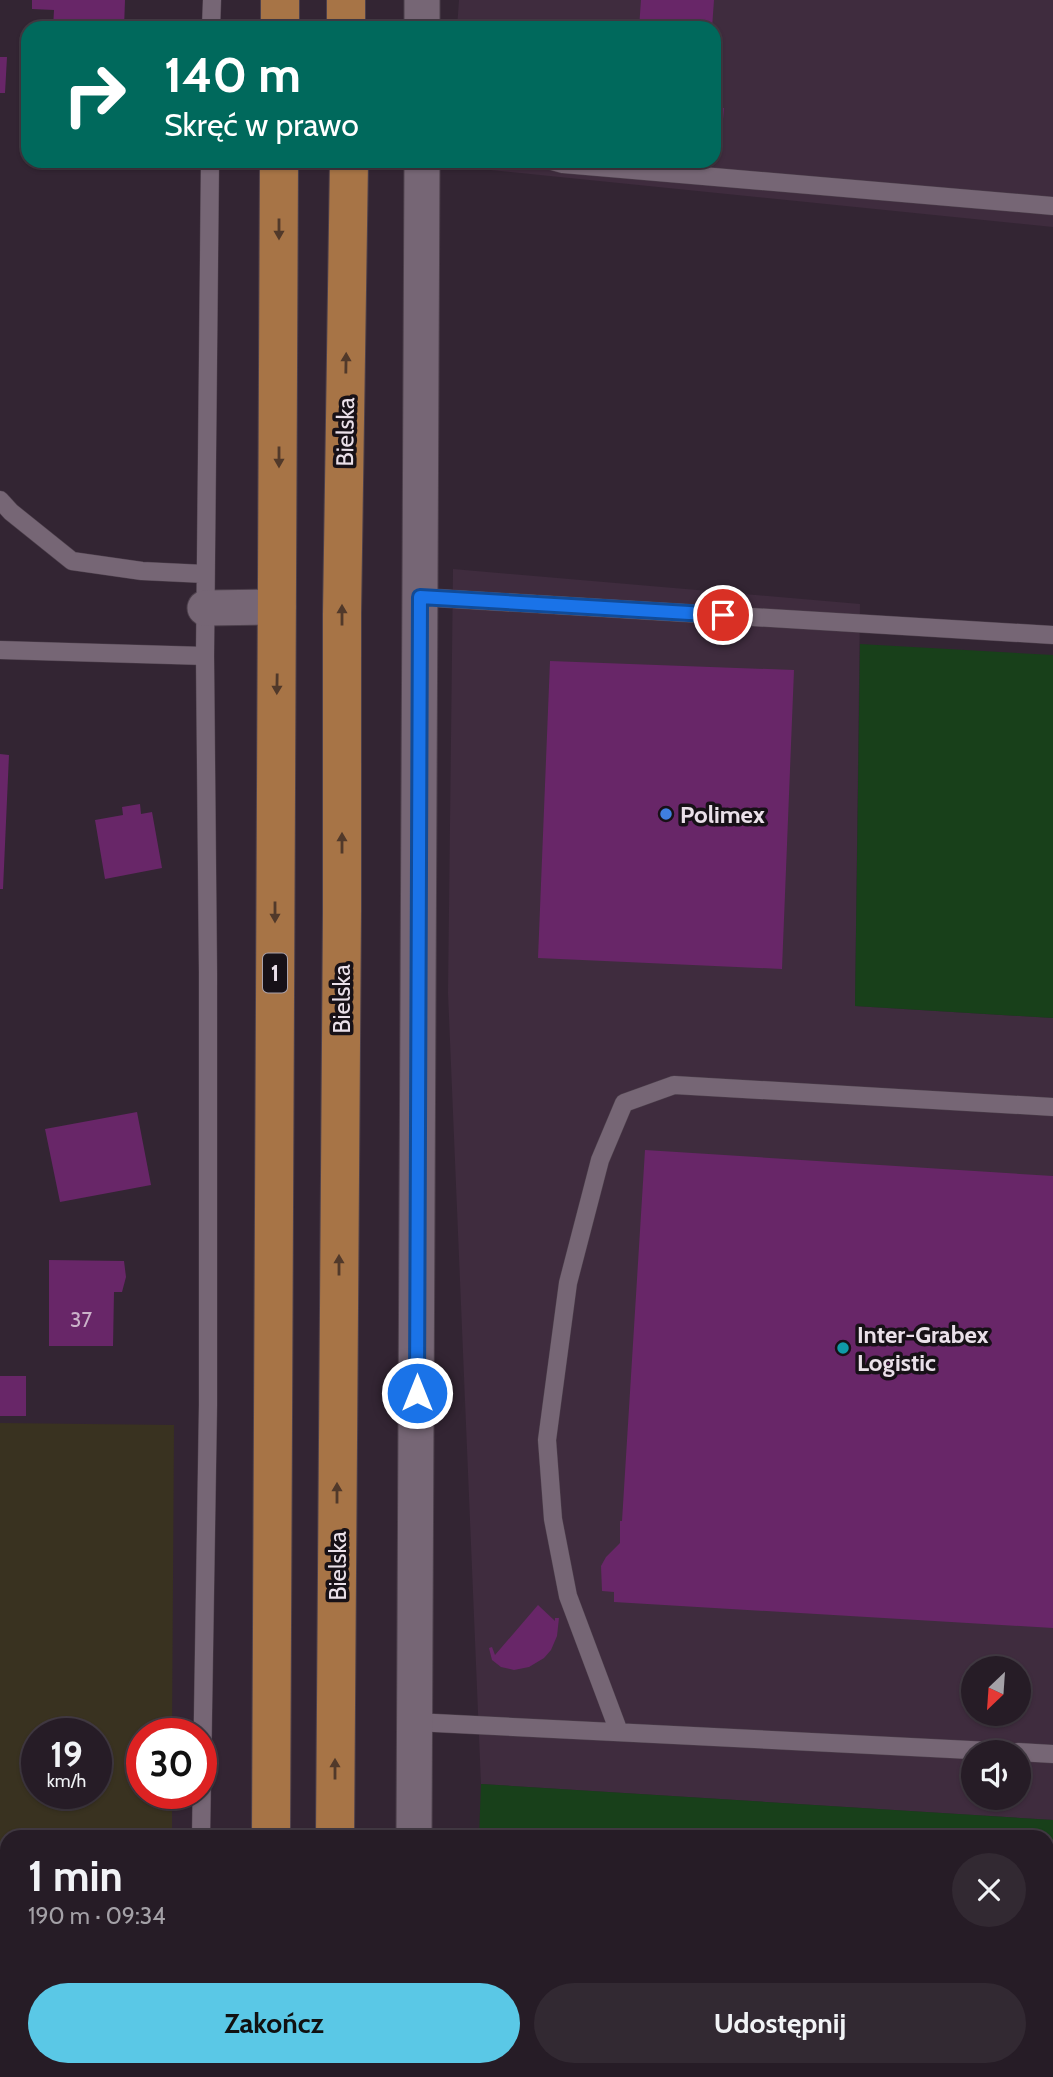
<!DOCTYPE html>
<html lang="pl">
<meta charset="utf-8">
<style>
body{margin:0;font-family:Cabin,sans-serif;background:#322932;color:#f1f3f6;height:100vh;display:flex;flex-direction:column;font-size:26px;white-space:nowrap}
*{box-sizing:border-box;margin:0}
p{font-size:23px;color:#a4a1a7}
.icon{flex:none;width:38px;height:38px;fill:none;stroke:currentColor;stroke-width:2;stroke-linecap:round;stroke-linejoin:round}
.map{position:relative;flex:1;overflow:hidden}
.drawer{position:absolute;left:0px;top:1830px;width:1054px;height:247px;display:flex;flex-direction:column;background:#261c26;border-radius:21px 21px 0 0;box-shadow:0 2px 5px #0004,0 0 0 2px #423a43}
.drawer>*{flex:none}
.top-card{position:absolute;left:21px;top:21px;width:700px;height:147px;border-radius:21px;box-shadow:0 2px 5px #0004,0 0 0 2px #423a43;background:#00695c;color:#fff;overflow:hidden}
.needle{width:46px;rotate:205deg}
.controls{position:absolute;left:961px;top:1656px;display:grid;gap:14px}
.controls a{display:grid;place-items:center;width:70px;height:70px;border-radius:50%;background:#261c26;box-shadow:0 2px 5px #0004,0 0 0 2px #423a43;font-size:35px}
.speed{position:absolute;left:21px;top:1718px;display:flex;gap:14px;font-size:35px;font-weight:700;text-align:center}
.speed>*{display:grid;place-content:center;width:91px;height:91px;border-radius:50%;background:#261c26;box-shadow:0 2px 5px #0004,0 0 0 2px #423a43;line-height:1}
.speed small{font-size:18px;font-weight:400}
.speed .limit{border:10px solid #d22;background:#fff;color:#111}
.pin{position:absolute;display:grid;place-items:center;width:60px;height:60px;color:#fff;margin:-30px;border:4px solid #fff;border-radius:50%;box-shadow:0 2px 7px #0007}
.me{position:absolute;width:77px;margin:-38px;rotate:0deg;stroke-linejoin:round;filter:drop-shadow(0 0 5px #0008)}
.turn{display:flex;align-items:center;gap:24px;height:147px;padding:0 28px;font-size:32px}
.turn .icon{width:91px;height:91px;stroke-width:2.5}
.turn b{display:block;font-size:49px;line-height:60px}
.round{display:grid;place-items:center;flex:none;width:74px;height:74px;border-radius:37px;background:#322932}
.summary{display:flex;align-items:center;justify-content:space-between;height:119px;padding:0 28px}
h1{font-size:42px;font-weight:700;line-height:52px}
.action{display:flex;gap:14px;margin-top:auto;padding:14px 28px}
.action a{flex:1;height:80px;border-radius:42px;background:#5ac8e6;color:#111;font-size:28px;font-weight:700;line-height:80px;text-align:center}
.action a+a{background:#322932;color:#f1f3f6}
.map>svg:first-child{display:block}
.built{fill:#3f2c3e;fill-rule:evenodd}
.industrial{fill:#393220;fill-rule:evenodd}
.green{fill:#18401a}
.building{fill:#682668}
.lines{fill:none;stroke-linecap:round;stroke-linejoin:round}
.lane-casing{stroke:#4d404c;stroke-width:19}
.street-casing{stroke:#4d404c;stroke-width:37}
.primary-casing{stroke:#4d404c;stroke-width:40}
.lane{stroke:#766675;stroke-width:18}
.street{stroke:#766675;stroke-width:35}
.primary{stroke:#a77446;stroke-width:38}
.oneway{fill:#51392a}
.route-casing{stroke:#114b97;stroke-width:18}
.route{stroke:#1a73e8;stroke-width:12}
.shop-dot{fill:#3f7fe0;stroke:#171117;stroke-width:2.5}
.culture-dot{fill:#0f9aa8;stroke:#171117;stroke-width:2.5}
.labels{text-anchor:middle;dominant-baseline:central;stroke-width:7;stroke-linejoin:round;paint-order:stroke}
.number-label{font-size:21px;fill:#cab2c9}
.shield{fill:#171117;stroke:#aba2aa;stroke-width:2}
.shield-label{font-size:23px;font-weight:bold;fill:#eae0e9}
.street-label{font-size:24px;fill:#eae0e9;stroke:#171117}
.poi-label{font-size:24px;font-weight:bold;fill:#eae0e9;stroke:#171117;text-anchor:start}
</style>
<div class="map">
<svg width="1053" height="2077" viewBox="0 0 1053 2077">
<rect width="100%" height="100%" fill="#332533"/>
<path class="built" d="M459,0H1053V227L452,166V161H714V28H457Z
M453,569L860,604L855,1006L1053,1018V1820L481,1784L448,993ZM973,1668H1018V1713H973ZM973,1752H1018V1797H973Z"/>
<path class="industrial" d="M0,1423L174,1425L172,1734H142V1794H172V1837L7,1838V1955H0ZM37,1734H96V1794H37Z
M0,1985H7V2070H179V2077H0Z"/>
<path class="green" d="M860,644L1053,655V1018L855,1006Z
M481,1784L1053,1820V2077H468L469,2070H1046V1838L479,1837Z"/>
<path class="building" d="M32,0H125L124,28H53L54,10L32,9Z
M641,0H714L712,28H639Z
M0,57H7L5,93H0Z
M714,108H724L721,142L714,141Z
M550,661L794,670L782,969L538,958Z
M0,754L9,755L3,889H0Z
M140,804L141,814L152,812L162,868L105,879L95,820L123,815L122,807Z
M137,1112L151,1185L60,1202L45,1129Z
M645,1150L1053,1176V1628L614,1602V1592L602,1591L601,1566L606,1557L620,1543V1521H622Z
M49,1260L124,1261L126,1277L122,1292H114L113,1346H49Z
M0,1376H26V1416H0Z
M538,1605L555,1621V1618H559L557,1636L551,1650L544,1658L529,1667L514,1670L501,1667L492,1660L489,1648L492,1647L495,1655Z
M0,1991H7V2060H0Z
M52,2070H163V2077H52Z"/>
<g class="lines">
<g class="lane-casing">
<path id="lane" d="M211,28L212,0
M552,161L563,164L1053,206
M0,500L11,512L72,561L142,571L205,574
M420,597L1053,635
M0,650L205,656
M415,1722L1010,1752
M619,1732L568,1596L553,1519L547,1440L568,1283L600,1160L624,1103L674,1085L1053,1107
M1018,1752L1053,1754
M201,1838L208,1405V973L205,656L210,161
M0,1977H7
M202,2070V2077"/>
</g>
<g class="street-casing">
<path id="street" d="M422,28V0
M205,608L278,607
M414,1838L422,161
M411,2077V2070"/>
</g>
<g class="primary-casing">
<path id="primary" d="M346,0V28
M280,28V0
M271,1838L279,161
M335,1838L342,911V614L349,161
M335,2070V2077
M270,2077V2070"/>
</g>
<use href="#lane" class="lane"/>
<use href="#street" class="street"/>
<use href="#primary" class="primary"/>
</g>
<defs><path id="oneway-solid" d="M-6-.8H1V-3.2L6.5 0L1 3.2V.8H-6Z" transform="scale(1.75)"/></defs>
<g class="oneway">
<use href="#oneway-solid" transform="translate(279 229) rotate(90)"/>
<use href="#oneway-solid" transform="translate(346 363) rotate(-89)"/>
<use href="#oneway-solid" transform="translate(279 457) rotate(90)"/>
<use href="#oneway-solid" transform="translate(342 615) rotate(-90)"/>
<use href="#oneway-solid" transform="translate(277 684) rotate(91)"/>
<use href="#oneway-solid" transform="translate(342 843) rotate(-90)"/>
<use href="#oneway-solid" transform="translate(275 912) rotate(90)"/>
<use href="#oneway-solid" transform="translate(339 1265) rotate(-90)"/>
<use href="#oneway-solid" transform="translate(337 1493) rotate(-90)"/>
<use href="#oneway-solid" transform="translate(335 1769) rotate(-90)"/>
</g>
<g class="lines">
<g class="route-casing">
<path id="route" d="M417,1393L420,597L723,615"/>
</g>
<use href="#route" class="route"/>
</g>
<circle class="shop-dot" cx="666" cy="814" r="7"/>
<circle class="culture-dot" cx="843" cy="1348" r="7"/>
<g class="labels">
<g class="number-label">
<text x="81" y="1319">37</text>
</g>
<rect class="shield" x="263" y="953.5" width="24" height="39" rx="5"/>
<g class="shield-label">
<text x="275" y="973">1</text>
</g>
<g class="street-label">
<text transform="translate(345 432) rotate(-89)">Bielska</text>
<text transform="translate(341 999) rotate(-90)">Bielska</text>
<text transform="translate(337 1566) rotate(-90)">Bielska</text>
</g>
<g class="poi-label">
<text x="680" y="814">Polimex</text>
<text x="857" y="1334">Inter-Grabex<tspan x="857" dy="28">Logistic</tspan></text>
</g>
</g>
</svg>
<div class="controls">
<a><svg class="needle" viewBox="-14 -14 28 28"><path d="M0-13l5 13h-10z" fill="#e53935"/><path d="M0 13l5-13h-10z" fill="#a4a1a7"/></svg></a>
<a><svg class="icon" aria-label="sound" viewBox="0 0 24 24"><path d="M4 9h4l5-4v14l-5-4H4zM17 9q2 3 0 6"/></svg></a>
</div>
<div class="speed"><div>19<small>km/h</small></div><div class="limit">30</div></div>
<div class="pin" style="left:723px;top:615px;background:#d93025"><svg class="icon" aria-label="arrive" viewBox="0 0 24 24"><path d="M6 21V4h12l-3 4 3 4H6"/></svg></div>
<svg class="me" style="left:417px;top:1393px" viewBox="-20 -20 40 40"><circle r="17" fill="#1a73e8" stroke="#fff" stroke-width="3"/><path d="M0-11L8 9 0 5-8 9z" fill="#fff"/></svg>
<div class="top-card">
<div class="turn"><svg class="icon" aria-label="right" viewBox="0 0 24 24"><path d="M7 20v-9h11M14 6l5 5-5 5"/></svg><div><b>140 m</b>Skręć w prawo</div></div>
</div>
<section class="drawer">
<div class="summary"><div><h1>1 min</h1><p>190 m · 09:34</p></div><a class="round"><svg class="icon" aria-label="close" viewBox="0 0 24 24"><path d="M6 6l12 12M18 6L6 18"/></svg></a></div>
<div class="action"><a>Zakończ</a><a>Udostępnij</a></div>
</section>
</div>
